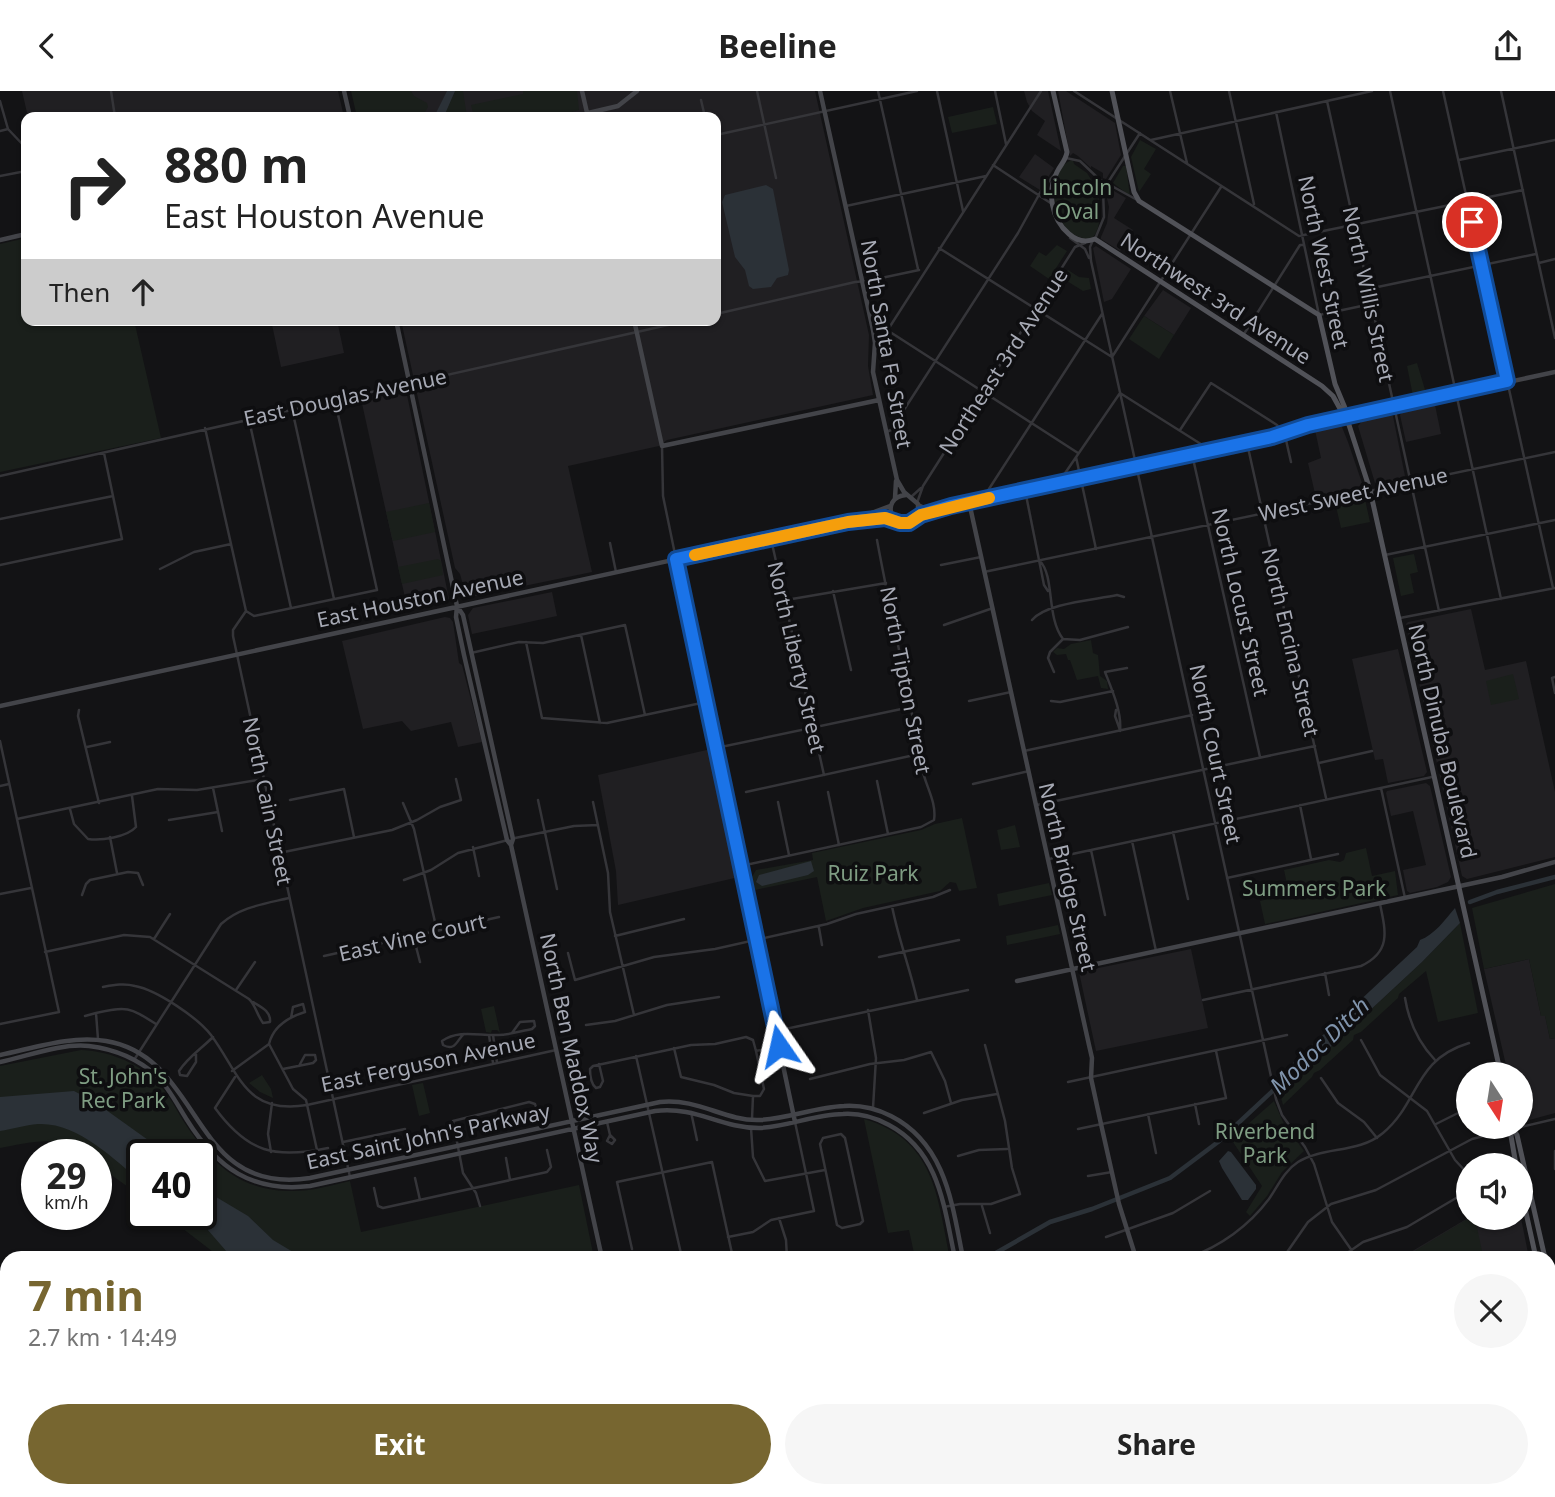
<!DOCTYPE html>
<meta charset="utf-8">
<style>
body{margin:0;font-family:"Noto Sans",sans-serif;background:#f6f6f6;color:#222;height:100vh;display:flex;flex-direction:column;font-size:26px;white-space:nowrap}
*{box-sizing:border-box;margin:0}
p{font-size:23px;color:#767676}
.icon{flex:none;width:38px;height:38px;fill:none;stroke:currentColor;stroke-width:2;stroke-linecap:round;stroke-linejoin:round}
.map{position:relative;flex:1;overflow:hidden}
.drawer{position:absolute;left:0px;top:1160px;width:1556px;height:247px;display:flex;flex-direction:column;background:#fff;border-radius:21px 21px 0 0;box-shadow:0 2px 5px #0004}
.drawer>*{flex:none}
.guide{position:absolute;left:21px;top:21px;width:700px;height:214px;border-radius:14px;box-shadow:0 2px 5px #0004;background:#fff;color:#222;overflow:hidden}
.needle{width:46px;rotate:168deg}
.controls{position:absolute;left:1456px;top:971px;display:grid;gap:14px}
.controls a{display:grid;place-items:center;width:77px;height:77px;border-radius:50%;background:#fff;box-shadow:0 2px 5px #0004;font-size:35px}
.speed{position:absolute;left:21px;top:1048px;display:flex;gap:14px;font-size:35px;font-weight:700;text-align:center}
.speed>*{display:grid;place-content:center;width:91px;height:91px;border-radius:50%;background:#fff;box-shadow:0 2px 5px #0004;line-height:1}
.speed small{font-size:18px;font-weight:400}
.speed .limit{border:4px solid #111;border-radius:10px;background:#fff;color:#111}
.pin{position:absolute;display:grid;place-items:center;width:60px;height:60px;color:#fff;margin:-30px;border:4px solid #fff;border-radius:50%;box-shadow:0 2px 7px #0007}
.me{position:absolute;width:77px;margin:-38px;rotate:349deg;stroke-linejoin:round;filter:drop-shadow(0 0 5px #0008)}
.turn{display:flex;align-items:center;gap:24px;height:147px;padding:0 28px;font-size:32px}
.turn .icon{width:91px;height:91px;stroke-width:2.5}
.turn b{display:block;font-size:49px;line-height:60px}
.then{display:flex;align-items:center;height:66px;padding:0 28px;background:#0003;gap:14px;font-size:26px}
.round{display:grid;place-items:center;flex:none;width:74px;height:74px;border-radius:37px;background:#f6f6f6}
.overview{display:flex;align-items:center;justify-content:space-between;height:119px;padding:0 28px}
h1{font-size:42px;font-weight:700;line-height:52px;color:#776630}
.cta{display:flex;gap:14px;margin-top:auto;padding:14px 28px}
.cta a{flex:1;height:80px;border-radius:42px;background:#776630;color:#fff;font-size:28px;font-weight:700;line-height:80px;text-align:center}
.cta a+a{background:#f6f6f6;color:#222}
header{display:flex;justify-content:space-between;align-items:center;height:91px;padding:0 28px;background:#fff;font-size:32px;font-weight:700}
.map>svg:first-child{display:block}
.built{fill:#201f22}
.green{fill:#1a1f1b}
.water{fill:#2b3137}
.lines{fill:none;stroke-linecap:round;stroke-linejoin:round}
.stream{stroke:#2b3137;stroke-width:2}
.canal{stroke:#2b3137;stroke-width:4.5}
.street{stroke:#353539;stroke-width:2.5}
.secondary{stroke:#434449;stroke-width:4.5}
.primary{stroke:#515258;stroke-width:5}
.route-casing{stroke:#114b97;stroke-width:18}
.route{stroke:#1a73e8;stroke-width:12}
.slow{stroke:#f59e0b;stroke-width:12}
.labels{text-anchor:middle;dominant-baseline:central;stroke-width:7;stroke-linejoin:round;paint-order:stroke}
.park-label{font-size:21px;fill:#7f9d83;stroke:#0e0e10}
.street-label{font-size:21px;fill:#a6a9b4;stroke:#0e0e10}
.water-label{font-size:23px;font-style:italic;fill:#8094ac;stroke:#0e0e10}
</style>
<header><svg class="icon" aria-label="back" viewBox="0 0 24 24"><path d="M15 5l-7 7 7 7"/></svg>Beeline<svg class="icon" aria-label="share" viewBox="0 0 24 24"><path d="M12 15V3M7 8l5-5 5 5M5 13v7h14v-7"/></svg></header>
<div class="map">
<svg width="1555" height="1406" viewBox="0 0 1555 1406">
<rect width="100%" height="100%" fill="#131315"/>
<path class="built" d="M22,0H338L344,26H52L50,22L28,26Z
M352,0H815L869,244L868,275L873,304L667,349L659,355L568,375L592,481L471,506L466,505L460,483L455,477L401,229H716V26H358Z
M1024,0H1048L1061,60L1037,44L1045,30L1032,20L1027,11Z
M1058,0H1066L1115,32L1121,64L1106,88L1103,87V82L1091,75V77L1078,65L1073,62L1070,65Z
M1035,63L1054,77L1040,99L1019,86Z
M1109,97L1126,107L1114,127L1133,139L1120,160L1101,148V146L1107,132L1109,116L1106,103Z
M1096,155L1131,178L1112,208L1104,211L1093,157Z
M1163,199L1191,217L1174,244L1144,225Z
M271,229H337L344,262L281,276Z
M403,298L406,299L449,508L444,512L408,520L361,308Z
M1435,314L1441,343L1406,351L1400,324L1402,321Z
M1388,323L1393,325L1405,385L1404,388L1378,393L1375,392L1358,335L1363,329Z
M1337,334L1342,336L1348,351L1362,392L1359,396L1316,407L1308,372L1321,367L1315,339Z
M552,501L557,525L472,543L468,524L473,517Z
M1471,518L1485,579L1526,570L1555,701V766L1467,788L1462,785L1406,533L1408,531Z
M445,526L450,527L453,531L459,572L462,574L482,651L458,656L451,631L411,640L402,630L363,638L342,550Z
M1398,558L1427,681L1424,685L1388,692L1383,668L1375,669L1352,568Z
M711,658L739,786L618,814L616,780L598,684Z
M1426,692L1430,695L1451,786L1448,791L1437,796L1410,802L1407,800L1403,779L1426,774L1413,720L1391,725L1386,702L1387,700Z
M1191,858L1208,937L1096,960L1079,881Z
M1529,868L1541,925L1545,924L1550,948L1555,947V1022L1522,1031L1521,984L1508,983L1484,878Z
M1468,1127H1521L1529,1167H1390L1409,1162Z
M1549,1247L1555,1278V1406H1428V1400H1549Z"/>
<path class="green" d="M351,0H411L414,5L427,12L428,16L422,26H357Z
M455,0H463L467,26H443Z
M523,0H577L579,19L556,26H474L471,14L523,3Z
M993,16L997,33L952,42L948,26Z
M1140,49L1156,58L1144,78L1151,83L1139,101L1131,66Z
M1073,69L1074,73L1087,82L1094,93H1101C1095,109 1106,135 1091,148C1049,149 1044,75 1073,69Z
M1123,75H1126L1130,105L1113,92Z
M26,147V229H134L161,347L0,381V153Z
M1057,154L1067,160L1049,188L1030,175L1039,161L1046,165Z
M1068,179L1079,186L1089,187L1091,198L1083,200L1062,187Z
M1144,225L1174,244L1159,268L1129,248Z
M1417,272L1426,302L1413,305L1407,275Z
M1364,404L1370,431L1341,437L1335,411Z
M429,412L435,441L393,450L386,421Z
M1414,463L1418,481L1410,483L1414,502L1401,505L1393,467Z
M438,468L441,470L443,484L402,493L398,476Z
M1091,549L1093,562L1098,564L1100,585L1107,590L1108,598L1101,597L1098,585L1077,589L1070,569H1068L1066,563L1057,564L1053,561L1057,557L1064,558L1071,553Z
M1513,583L1519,608L1491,614L1486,590Z
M1439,606L1448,649L1435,652L1426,608Z
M962,727L977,797L959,800L956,792L950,791L940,800L863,817L826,830L817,786L755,799L752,786L756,779L813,769L812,762L921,739L935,733Z
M1015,734L1020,756L1001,759L997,739Z
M1366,757L1372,785L1395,780L1398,804L1265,833L1260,810L1289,803L1284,779L1329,769L1340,771L1344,769L1346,762Z
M1049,792L1052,804L999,815L997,803Z
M1555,793V947L1550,948L1545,925H1541L1529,868L1484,878L1472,817Z
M1460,832L1478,922L1438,931L1426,880L1399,903L1398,907L1361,941L1354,944L1353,949L1320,979L1314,982L1312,986L1283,1014L1280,1003L1422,871Z
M1058,834L1060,843L1007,854L1006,845Z
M494,915L500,942L497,939H492L491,942L486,941L481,918Z
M81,959C107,960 134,970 154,988C166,999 174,1014 182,1028C208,1068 235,1098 287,1100C309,1101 329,1095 350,1090L361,1141L579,1094L594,1167H221L165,1124H201V1064H142V1106L96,1073V1064C84,1064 82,1060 71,1055C51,1045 21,1053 0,1057V975Z
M262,984L271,998L273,1007L260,1001L249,992Z
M423,992L430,1022L419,1025L412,994Z
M1274,1010L1283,1031L1304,1060L1282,1081L1267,1105L1250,1125L1246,1121L1262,1095L1231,1048Z
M864,1028C935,1049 937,1105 950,1167H915L909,1139L888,1142Z
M1469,1127H1472L1476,1132L1482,1160L1475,1167H1392L1413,1161Z
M1484,1127H1518L1519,1131L1484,1139L1482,1131Z
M931,1400H1130L1132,1406H940Z"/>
<path class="water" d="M447,0H455L445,23L443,26H434Z
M766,94L773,98L789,179L788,184L777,187L771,196L753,198L749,195L745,179L735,166L722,111L725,104Z
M811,770L814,780L808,784L762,795L756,791L759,784Z
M1455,817L1460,832L1422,871L1280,1003L1276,988L1417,856L1420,849C1434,844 1445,829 1455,817Z
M74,1000L95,1011L169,1064H142V1091C113,1068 78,1031 38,1033C25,1034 12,1038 0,1040V1006Z
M1228,1060L1231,1061L1256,1094V1098L1248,1109H1242L1222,1077L1219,1070Z
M201,1097L248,1125L273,1149L303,1167H236L227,1161L207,1138L187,1124H201Z
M1001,1400H1038L1047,1406H1006Z"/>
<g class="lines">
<path class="stream" d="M918,1400L927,1406"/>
<path class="canal" d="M1470,811L1497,801L1555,786
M987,1167L1050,1131L1092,1118L1170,1087L1218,1051L1280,993"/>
<path class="street" d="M111,0L115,26
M757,0L776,87
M878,0L918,178
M937,0L963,120
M995,0L1006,53
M1074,0L1299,145L1523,99
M1170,0L1187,72
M1229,0L1254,113
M1390,0L1501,508
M1443,0L1553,497
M1501,0L1555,247
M701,9L705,26
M0,10L8,38
M1327,10L1439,520
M1276,21L1319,224L1371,213
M0,40L8,38L26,57
M716,44L917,0
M1151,49L1372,0
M1066,67L1080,70L1099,88L1139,110
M1459,69L1555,49
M993,74L1052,113
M0,85L26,80
M846,115L986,85
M1070,147L1085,158L1089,167
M1095,148L1104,126L1103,99L1140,42
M1093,149L1090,156L1091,170L1276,1008L1282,1024L1305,1056L1314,1073L1332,1131L1357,1167
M939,157L1112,266L1221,96
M1539,172L1555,168
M1368,198L1536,163
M716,223L855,191L867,190L919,179
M887,239L1078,362
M1244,243L1300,154H1304
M877,251H880L1041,0
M292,318L334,508
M249,329L291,517
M205,337L246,520L233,539V545L350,1086
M1180,339L1211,292L1277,334L1286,349L1291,371
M886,341L891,339L1018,142L1041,100L1054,84
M1247,352L1326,707
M662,355L663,405L676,468
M1192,363L1260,666
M1076,366L1096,458
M0,385L690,229
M1059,391L1120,302L1204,355L1206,360
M1025,399L1044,494L1048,500
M911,406L921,397
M987,406V401L1102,223
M917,412L923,395L1075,156L1085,152
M0,428L113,405
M771,448L824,684
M610,452L616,481
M1385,464L1555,429
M1040,470C1055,486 1046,526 1063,548
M0,474L122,448L104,362
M941,474L981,466
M160,478L194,461L231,453
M984,481L1555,361
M833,500L851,579
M786,509L886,492
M246,520L254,525L377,499L335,310
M1400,527L1555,497
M1032,529C1046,512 1094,509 1117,504L1124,506
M944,534L993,517
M581,544L600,632
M1063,548L1080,549L1128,536
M526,551L542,627L607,632L706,611
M471,562L519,551L543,552L625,534L645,624
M1054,581L1048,567L1050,561L1063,548
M1555,586L1552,587L1555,602
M969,610L1011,601
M1051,610L1060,611L1113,600
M79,619L78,625L99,712
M1116,619L1115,625L1120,639
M1120,640C1122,621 1112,599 1105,581L1127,577
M0,650L59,921L0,933
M87,656L110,651
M716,657L911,616
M1024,660L1192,624
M1319,672L1372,660
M877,690L888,743
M973,693L1029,680
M0,695L9,693
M213,697L222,740
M1381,697L1405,807
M746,701L919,663
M828,701L839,754
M290,709L344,698L354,746
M538,709L557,798
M593,711L608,782L610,821L634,924
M778,711L789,764
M403,712L414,738L437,840
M1037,714L1315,655
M1300,714L1311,768
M70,718L74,733L88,748C101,750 127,746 136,736L132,705
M17,728L158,698L197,699L264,688
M169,729L218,721
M1173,741L1188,808
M110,746L117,782
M515,747L574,735L598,734
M1132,750L1156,860
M473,756L479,785
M1091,759L1105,824
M279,762L392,739L417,729L440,716L461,709L456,688
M1049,768L1432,686
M741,775L921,736L934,729C937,711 925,694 922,677C909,601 891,525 877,449
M1227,787L1338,763
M404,789L431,779L458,762L508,749
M0,803L31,797
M82,804L86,793L90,789L128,781L138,782L143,794
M892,815C898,847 910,877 917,909
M819,837L822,854
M413,844L420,871
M615,845L684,828
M154,848L170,823
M45,861L124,844L150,846L249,908C255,913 257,924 263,932L270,931C271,920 261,916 253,911
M568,862L575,889L654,866L715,858L827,833L856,823L933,806L950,799
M324,865L499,826
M879,866L959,849
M1325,882L1329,904
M103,896C114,894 124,892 135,895C157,899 198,927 211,944C240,983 245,1024 307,1014L556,959
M236,899L255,871
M1405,907C1409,932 1418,951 1435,969
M1203,909L1361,875C1391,861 1386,841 1380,813
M868,919L876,967L873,1017
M85,925L96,922
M586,934L615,930L667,914L719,906
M776,940L968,899
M464,943C457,948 456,961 443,954L442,950C459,938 479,945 498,944C509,944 521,940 532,938L535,935L534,930L520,931L512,942
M489,944L493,972
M493,944L497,972
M98,948L96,922C127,915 129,916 156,933
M1361,949L1380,984L1427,1020L1455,1069L1468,1083
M269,953L293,998L306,1009L317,1059
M269,953C273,936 289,926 305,921L303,913L293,916L291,927
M674,957L681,986L714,994L734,1002L753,1005
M196,963V971L187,985L180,984L179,980C188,966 201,958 213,946
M636,965L682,1167
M134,969L221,833C240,816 264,813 289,807
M599,973L603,990L600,996L596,997C591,993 590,985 590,978L593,975L691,954L715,953L746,946L753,949L756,960L779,955
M283,978L313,972L316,969L315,964H305L299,975
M232,980L269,953
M235,986L215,1017C248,1062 275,1068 328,1057
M1321,987L1338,1012L1364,1031L1377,1047
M810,988L870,973L904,969L931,961L945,990L951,1012
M1068,991L1287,944
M1195,1013L1199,1033
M691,1021L697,1049
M924,1022L962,1009L997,1003
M1148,1023L1156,1062
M752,1028L753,1005H760L764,998L756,960
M607,1031L610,1044L607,1050L612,1053L615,1049L610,1044
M1436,1033L1468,1017
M1521,1036L1555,1028
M751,1037L753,1066L765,1090L825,1079
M1078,1038L1226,1007L1216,960
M841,1043L845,1047L863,1130L860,1133L842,1137L837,1134L820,1053L823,1047Z
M343,1051L405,1038
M1555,1060V1078
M271,1061L268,1043L272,1012
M958,1065L979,1059L1007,1058
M506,1067L510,1089
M1088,1085L1112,1081
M415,1087L420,1109
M374,1097L378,1115L383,1117L547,1081L551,1076L547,1059
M480,1115L476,1102L463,1082L453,1030L529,1011L535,1013L538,1023
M982,1115L990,1142
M944,1116L960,1113H991L1020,1103L1012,1077L1005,1030L985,954
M779,1127L786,1149L787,1167
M728,1146L753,1141L771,1129L814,1120L795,1031
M1106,1146L1173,1122L1210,1100
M632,1158L617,1091L712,1071L733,1167
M788,1164L801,1162
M1188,1167C1221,1155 1247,1137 1269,1108C1278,1095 1284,1080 1298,1071C1324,1055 1358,1063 1383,1042C1420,1011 1413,969 1469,952
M1283,1167L1308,1131L1331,1113L1376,1099L1472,1048L1519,1036
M1340,1167L1363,1151L1407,1136L1468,1100
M1298,1400L1299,1406
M1346,1400L1347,1406
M1394,1400L1395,1406
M1239,1406L1265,1400
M1423,1406V1400"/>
<path class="secondary" d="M344,0L350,26
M582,0L588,26
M820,0L873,239L875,252L873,281L897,389L904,401L918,413V422L913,429L904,433L885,427L858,430
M571,26L618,15L637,0
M0,149L26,143
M396,229L457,515L456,526L464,564L507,749L511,754
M634,229L662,355L879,309
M895,407L896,390
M969,411L1089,954L1092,967L1091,987L1101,1033L1119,1113L1136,1167
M918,414L924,417L947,415
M916,426L969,411L1272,346L1308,334L1555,281
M893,427C887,415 893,405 906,404
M676,468L795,1031
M457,515L463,524L513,748L511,754L602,1167
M0,615L848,431L890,415
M1017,890L1502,786L1555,771
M0,964C34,957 71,944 106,950C204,966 189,1106 310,1087L660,1011C699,1007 724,1030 759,1029C788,1028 815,1016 844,1015C860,1014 877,1018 891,1025C946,1053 952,1113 963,1167
M0,971C28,965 61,952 89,955C114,958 138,968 157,985C169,997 178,1015 187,1029C217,1077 252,1102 310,1095L655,1020C697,1015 720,1037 759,1037C788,1036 815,1023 843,1023C859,1022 876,1027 889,1034C940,1061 944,1117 955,1167
M653,1400L654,1406"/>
<path class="primary" d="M1053,0L1067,61C1066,69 1061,73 1057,81C1047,101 1051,128 1069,143C1077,150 1085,152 1095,148L1322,295L1333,305L1349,334L1370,399L1501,984
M1112,0L1134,101L1139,110L1319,224L1335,293L1345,317V326
M1512,1036L1517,1044L1545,1167
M1512,1038L1511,1045L1516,1074
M1521,1099L1536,1167
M1549,1185L1555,1212
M1549,1227L1555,1257"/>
</g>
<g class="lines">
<g class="route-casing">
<path id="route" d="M779,955L676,468L848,431L885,427L900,432H909L921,424L951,415L1272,346L1308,334L1507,290L1472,131"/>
</g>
<use href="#route" class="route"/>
<path class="slow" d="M695,464L848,431L885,427L900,432H909L921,424L989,407"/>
</g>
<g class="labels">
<g class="park-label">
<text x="1077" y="96">Lincoln<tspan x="1077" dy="24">Oval</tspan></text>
<text x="873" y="782">Ruiz Park</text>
<text x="1314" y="797">Summers Park</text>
<text x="123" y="985">St. John's<tspan x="123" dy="24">Rec Park</tspan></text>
<text x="1265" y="1040">Riverbend<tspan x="1265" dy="24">Park</tspan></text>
</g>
<g class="street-label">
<text transform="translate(1324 171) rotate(78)">North West Street</text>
<text transform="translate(1369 203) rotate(78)">North Willis Street</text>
<text transform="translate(1216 207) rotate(33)">Northwest 3rd Avenue</text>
<text transform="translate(887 253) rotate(80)">North Santa Fe Street</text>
<text transform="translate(1003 270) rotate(-57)">Northeast 3rd Avenue</text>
<text transform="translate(345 306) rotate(-12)">East Douglas Avenue</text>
<text transform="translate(1353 403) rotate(-12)">West Sweet Avenue</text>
<text transform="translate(420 507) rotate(-12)">East Houston Avenue</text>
<text transform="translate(1241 511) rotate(77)">North Locust Street</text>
<text transform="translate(1291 551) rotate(77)">North Encina Street</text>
<text transform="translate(797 566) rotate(77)">North Liberty Street</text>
<text transform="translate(906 589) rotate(79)">North Tipton Street</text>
<text transform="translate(1443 650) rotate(77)">North Dinuba Boulevard</text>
<text transform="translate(1216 663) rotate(78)">North Court Street</text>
<text transform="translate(268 710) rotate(78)">North Cain Street</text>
<text transform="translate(1068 786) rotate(77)">North Bridge Street</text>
<text transform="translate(412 846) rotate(-13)">East Vine Court</text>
<text transform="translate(572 957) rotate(78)">North Ben Maddox Way</text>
<text transform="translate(428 971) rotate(-12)">East Ferguson Avenue</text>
<text transform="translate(428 1045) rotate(-12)">East Saint John's Parkway</text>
</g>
<g class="water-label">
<text transform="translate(1319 954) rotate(-44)">Modoc Ditch</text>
</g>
</g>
</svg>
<div class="controls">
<a><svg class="needle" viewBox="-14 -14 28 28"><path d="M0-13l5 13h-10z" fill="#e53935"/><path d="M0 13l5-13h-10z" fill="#767676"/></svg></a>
<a><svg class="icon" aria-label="sound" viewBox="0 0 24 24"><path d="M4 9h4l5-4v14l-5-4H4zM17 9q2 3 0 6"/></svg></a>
</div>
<div class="speed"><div>29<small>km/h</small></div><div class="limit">40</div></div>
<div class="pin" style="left:1472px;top:131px;background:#d93025"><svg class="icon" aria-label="arrive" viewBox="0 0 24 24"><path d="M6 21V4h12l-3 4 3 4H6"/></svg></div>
<svg class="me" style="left:779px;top:955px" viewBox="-20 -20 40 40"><path d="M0-17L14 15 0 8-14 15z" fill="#1a73e8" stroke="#fff" stroke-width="4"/></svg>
<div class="guide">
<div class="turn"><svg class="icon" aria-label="right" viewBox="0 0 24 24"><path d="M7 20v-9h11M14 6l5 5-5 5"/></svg><div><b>880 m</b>East Houston Avenue</div></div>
<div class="then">Then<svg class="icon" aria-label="ahead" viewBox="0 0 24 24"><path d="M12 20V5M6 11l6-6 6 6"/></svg></div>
</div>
<section class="drawer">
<div class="overview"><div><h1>7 min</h1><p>2.7 km · 14:49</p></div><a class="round"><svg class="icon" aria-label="close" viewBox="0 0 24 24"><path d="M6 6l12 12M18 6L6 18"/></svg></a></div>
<div class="cta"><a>Exit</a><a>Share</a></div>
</section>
</div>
